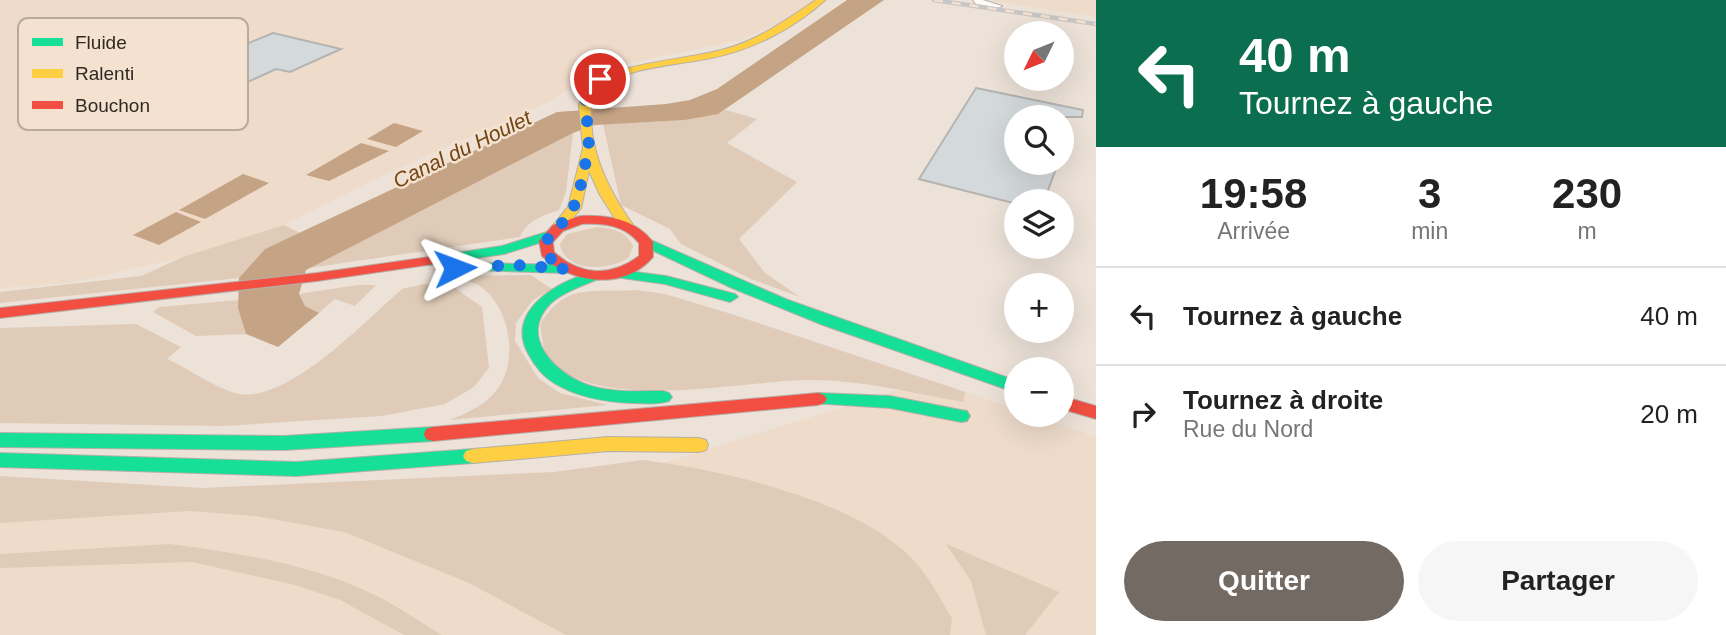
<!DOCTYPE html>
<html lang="fr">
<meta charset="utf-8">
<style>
body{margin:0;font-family:Arial,sans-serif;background:#f6f6f6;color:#222;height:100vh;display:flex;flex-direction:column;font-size:26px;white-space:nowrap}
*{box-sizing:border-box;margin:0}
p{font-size:23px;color:#767676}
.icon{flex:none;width:38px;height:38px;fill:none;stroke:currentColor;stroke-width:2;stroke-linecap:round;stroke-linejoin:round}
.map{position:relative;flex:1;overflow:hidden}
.drawer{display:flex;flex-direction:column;background:#fff;width:630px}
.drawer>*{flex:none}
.banner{background:#0b6e4f;color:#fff;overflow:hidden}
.needle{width:46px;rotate:227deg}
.buttons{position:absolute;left:1004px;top:21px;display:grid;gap:14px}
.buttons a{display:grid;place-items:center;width:70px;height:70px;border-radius:50%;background:#fff;box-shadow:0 7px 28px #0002;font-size:35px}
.pin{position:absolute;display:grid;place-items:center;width:60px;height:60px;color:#fff;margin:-30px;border:4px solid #fff;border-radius:50%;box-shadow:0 2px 7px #0007}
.me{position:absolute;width:77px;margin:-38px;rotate:87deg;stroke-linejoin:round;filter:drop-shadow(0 0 5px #0008)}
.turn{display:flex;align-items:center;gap:24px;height:147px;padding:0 28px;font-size:32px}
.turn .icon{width:91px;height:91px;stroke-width:2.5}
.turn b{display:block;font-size:49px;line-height:60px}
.eta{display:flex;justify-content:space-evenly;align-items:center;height:119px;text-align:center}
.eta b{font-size:42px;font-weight:700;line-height:49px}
.cta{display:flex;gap:14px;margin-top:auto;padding:14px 28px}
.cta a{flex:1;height:80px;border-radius:42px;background:#726a63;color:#fff;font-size:28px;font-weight:700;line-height:80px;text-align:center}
.cta a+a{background:#f6f6f6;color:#222}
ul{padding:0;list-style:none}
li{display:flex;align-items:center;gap:21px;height:98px;padding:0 28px;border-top:2px solid #e0e0e0}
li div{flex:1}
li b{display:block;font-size:26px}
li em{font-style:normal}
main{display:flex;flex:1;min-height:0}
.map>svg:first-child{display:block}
.built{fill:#eedbca}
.green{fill:#e0cbb8}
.water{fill:#c5a485}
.building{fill:#d4d9dc;stroke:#b4b4b2;stroke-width:2}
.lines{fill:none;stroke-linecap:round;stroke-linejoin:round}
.street-casing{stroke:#b7afa8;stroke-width:2}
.fast-casing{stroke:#b7afa8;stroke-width:2}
.slow-casing{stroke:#b7afa8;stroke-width:2}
.jam-casing{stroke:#b7afa8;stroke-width:2}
.street{fill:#fcfbf9;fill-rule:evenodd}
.fast{fill:#16e098;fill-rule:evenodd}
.slow{fill:#ffcf43;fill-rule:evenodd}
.jam{fill:#f24e42;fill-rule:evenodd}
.rail-casing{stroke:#c8c6c4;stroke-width:4.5}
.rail{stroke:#f4e1d0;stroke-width:2.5;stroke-dasharray:9;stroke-linecap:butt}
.route{stroke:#1a73e8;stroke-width:12;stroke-dasharray:0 21.6}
.labels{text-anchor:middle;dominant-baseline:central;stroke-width:5;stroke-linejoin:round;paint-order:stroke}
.far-water-label{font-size:21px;font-style:italic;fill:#704616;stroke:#f4e1d0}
.key{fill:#f4e1d0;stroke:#baaa9c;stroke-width:2}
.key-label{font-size:19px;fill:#312a24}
</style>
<main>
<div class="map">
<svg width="1096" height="635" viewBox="0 0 1096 635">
<rect width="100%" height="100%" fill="#ece2d8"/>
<path class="built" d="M0,0H833L740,40L597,70L555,99L388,173L284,225L184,257L69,283L0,288Z
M988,0H1096V17Z
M931,380L1017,410V415H1031L1096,437V635H0V495L618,477Z"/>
<path class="green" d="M726,110L757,119L727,143L797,182L739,239L765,273L800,297L751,279L681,244L670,229L621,205L603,124L685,120Z
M573,133L566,192L559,210C543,215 526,221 520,237L309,268Z
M284,225L300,233L265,249L239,278L0,303V292L141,276L183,257Z
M597,227C612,228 627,232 633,246L629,257C612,271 564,273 560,244L567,234Z
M531,275L552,289L533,300L516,323L515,341L538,378L560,393L608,405L450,420C466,413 484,406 496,391C519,363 511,308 481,287C473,281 460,279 450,276Z
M423,284L451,285L482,307L489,368L474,387L445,404L382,416L224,426L0,423V328L136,324L181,347L167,359C189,369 212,386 235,393C285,407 366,320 402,289Z
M357,285H376L355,306L335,299L319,313L305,306L299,294Z
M636,290L665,294L728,313L965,392L963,402C913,393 861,380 810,380C743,380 599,414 549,360C543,353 542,335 540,325C565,282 592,293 636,290Z
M239,300L246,334L196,336L153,312L159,307Z
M643,460C723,470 870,502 921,569C933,584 942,602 952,618L950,635H566L469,583L344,532L255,516L189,511L0,523V476L202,488L554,472Z
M169,544C239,553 313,564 377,596C399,607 420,622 442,635H404L340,600L295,585L192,562L0,568V554Z
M946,544L1059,592L1025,635H986L971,581Z"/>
<path class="water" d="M847,0H884L718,114L685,120L595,125L573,133L306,270L299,294L305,306L319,313L278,347L246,334L238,308L239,278L265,249L557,112L666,104L690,100L717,89Z
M394,123L423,131L396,147L367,139Z
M361,143L389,151L329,181L306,175Z
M243,174L269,183L205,219L179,210Z
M176,212L201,222L159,245L133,235Z"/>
<path class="building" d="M273,33L341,49L290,72L276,69L213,98L224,101L202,111L212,113L177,129L100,104Z
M976,88L1083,110L1082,117H1017V163H1058L1044,201H1017V204L919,179Z"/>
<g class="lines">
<g class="street-casing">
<path id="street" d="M973,0H983L1002,6L998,8L976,4Z"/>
</g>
<g class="fast-casing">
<path id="fast" d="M550,231L555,232L557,235L555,238L504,254L429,265L422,261L429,257L502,246Z
M646,238L788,300L1017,381V393L823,325L732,288L641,245L639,242Z
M477,263L565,265L572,269L565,273L472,270L470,267L472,264Z
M620,270L666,276L735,294L738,297L730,302L665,284L615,277L613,274Z
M593,272L598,273L600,276L598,279C582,286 563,292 550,304C518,337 556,374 588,385C611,393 638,391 663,391L669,393L672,397L669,401C657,405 644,403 632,403C605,402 577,397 554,383C543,376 535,366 529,355C504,312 557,281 593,272Z
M818,393L890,396L961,410L967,411L970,416L967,421L961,422L890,408L812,403L809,399L812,395Z
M433,427L440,429L442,434L440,439L433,441L284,450L0,447V433L284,436Z
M473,449L480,451L483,456L480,461L473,463L296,476L0,467V453L296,462Z"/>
</g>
<g class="slow-casing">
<path id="slow" d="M816,0H825C795,28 752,50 711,58C670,66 630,67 593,89C584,140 604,184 633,225L631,228H621L600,195L589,171L581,208L563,231H553L551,228L568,207L583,148L579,105L584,86C629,60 677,62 725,49C759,40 787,19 816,0Z
M608,437L699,438L706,440L708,445L706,450L699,452L608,451L473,463L466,461L463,456L466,451L473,449Z"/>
</g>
<g class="jam-casing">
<path id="jam" d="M580,216C608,215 635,219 653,242V257C624,291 572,284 542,256L539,241L553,225ZM582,224C604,223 624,225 639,243V256C611,277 580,276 554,252L553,242L563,231Z
M429,257L436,261L434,264L317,281L0,318V308L317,273Z
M818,393L824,395L827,399L824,403L818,405L433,441L426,439L424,434L426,429L433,427Z
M1062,396L1096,406V419L1062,409Z"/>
</g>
<use href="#street" class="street"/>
<use href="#fast" class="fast"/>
<use href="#slow" class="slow"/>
<use href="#jam" class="jam"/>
<g class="rail-casing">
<path id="rail" d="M934,0L1096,24"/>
</g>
<use href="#rail" class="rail"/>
</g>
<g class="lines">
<path class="route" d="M455,268L515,265L566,269L551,259L545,244L550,235L571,214L579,193L589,147L585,93L600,79"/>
</g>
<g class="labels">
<g class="far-water-label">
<text transform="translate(462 149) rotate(-26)">Canal du Houlet</text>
</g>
</g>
<rect x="18" y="18" width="230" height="112" rx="10" class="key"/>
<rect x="32" y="38" width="31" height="8" fill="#16e098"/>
<rect x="32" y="69" width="31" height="9" fill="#ffcf43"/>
<rect x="32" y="101" width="31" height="8" fill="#f24e42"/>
<g class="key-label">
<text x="75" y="49">Fluide</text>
<text x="75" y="80">Ralenti</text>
<text x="75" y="112">Bouchon</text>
</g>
</svg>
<div class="buttons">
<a><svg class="needle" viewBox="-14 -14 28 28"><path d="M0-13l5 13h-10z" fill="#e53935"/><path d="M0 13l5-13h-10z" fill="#767676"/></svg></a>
<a><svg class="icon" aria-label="search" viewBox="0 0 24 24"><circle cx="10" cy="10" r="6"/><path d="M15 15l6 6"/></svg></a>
<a><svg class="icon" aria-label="layers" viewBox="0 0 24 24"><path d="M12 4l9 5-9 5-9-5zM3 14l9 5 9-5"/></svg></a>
<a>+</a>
<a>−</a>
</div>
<div class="pin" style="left:600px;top:79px;background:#d93025"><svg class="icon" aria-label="arrive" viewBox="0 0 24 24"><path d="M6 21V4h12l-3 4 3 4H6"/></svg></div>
<svg class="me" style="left:455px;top:268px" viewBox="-20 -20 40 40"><path d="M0-17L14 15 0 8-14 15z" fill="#1a73e8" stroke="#fff" stroke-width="4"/></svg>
</div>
<section class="drawer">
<div class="banner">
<div class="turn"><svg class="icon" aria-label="left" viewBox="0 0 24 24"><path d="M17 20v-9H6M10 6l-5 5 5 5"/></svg><div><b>40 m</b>Tournez à gauche</div></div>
</div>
<div class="eta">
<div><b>19:58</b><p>Arrivée</p></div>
<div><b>3</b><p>min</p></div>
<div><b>230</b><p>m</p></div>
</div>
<ul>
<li><svg class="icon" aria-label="left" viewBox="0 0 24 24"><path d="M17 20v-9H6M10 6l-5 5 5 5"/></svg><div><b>Tournez à gauche</b></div><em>40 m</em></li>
<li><svg class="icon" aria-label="right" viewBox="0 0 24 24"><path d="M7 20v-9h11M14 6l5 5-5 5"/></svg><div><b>Tournez à droite</b><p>Rue du Nord</p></div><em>20 m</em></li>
</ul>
<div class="cta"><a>Quitter</a><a>Partager</a></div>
</section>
</main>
